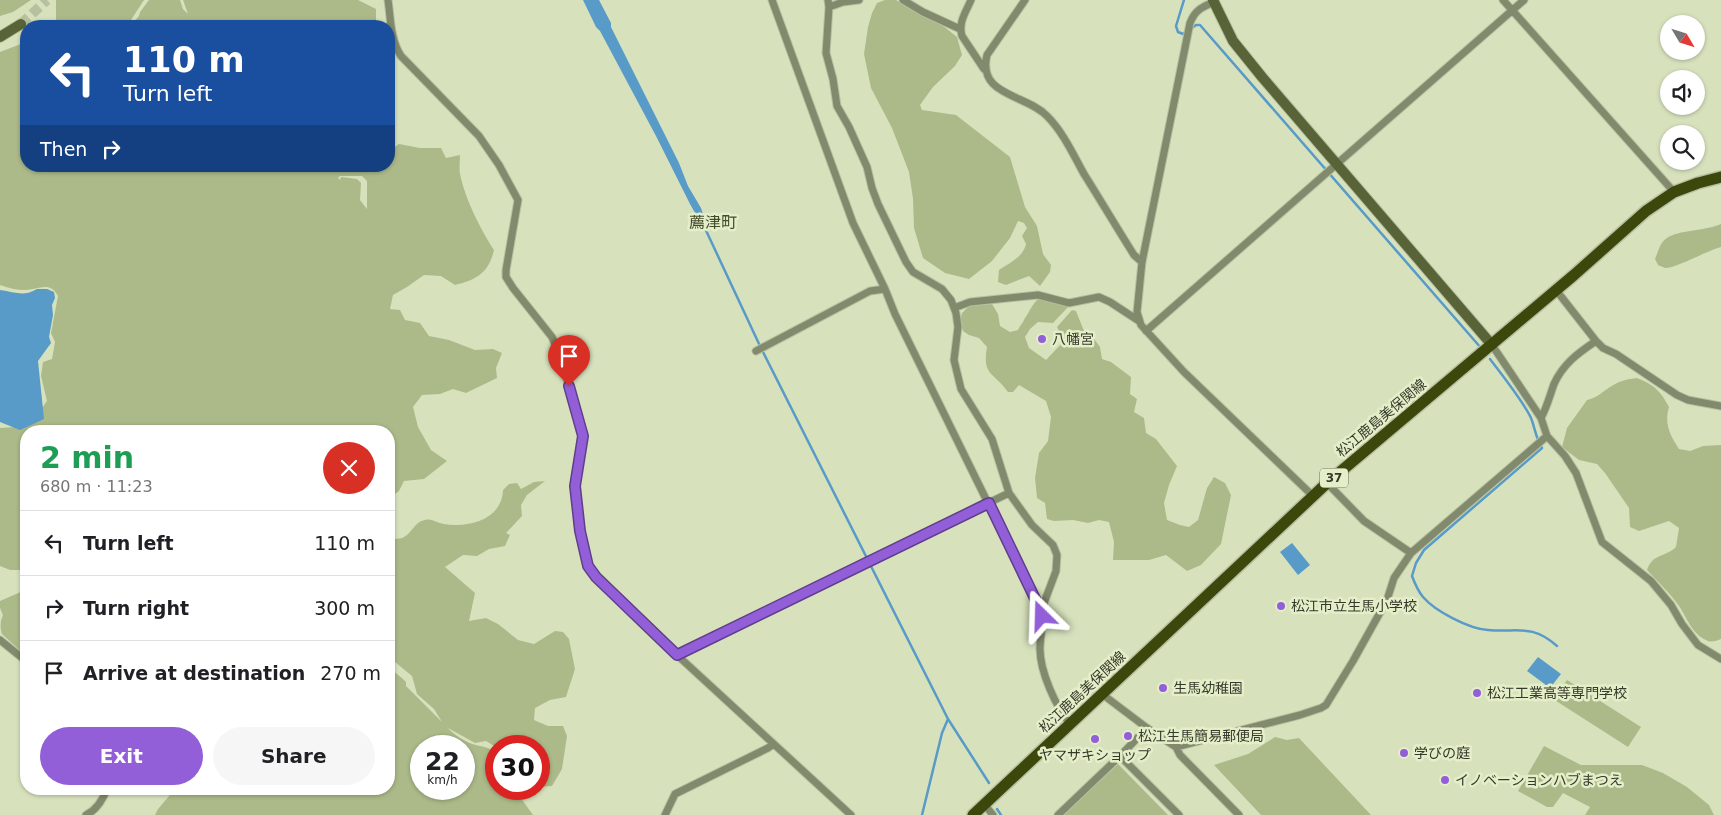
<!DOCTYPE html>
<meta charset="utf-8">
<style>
body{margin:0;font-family:"DejaVu Sans","Noto Sans JP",sans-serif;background:#f6f6f6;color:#202124;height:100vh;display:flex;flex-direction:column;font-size:19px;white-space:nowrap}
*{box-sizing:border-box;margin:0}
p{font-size:16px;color:#757577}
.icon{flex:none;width:28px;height:28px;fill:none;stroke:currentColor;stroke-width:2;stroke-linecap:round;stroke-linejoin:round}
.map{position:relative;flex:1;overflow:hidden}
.panel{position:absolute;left:20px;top:425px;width:375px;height:370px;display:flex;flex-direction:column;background:#fff;border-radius:20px;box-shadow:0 1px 4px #0004}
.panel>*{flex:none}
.top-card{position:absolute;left:20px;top:20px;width:375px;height:152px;border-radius:20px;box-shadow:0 1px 4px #0004;background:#1a4fa0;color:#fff;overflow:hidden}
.needle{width:32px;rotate:128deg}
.buttons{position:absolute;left:1660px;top:15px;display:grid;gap:10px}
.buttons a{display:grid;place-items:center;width:45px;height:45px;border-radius:50%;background:#fff;box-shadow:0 1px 4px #0004;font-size:25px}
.speed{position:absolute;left:410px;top:735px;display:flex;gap:10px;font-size:25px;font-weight:700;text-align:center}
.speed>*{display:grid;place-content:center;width:65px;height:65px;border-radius:50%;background:#fff;box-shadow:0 1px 4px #0004;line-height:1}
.speed small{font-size:12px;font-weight:400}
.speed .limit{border:8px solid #d22;background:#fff;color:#111}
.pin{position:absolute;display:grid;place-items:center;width:42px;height:42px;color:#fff;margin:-51px -21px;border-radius:50% 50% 50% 0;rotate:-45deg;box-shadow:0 0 5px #0007}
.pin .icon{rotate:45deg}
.me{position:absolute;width:55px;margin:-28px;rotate:338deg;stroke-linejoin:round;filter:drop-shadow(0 0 4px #0008)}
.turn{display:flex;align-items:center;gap:18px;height:105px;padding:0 20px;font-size:22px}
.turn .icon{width:65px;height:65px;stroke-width:2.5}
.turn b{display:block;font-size:35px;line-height:42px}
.then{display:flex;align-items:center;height:48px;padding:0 20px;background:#0003;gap:10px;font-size:19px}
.round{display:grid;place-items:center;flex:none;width:52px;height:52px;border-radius:26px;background:#f6f6f6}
.overview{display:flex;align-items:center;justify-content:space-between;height:85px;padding:0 20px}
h1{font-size:30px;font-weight:800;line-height:38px;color:#1e9e55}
.action{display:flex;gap:10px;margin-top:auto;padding:10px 20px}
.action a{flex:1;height:58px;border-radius:30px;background:#935fd8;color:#fff;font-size:20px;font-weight:800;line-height:58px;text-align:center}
.action a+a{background:#f6f6f6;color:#202124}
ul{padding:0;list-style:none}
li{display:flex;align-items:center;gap:15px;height:65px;padding:0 20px;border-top:1px solid #e0e0e0}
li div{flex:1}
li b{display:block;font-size:19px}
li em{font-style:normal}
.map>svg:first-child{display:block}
.green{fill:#acba89;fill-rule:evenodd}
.water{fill:#589ac8}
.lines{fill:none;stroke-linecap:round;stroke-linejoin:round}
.stream{stroke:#589ac8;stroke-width:2.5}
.secondary-tunnel{stroke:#b7c0a0;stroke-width:10;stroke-dasharray:10 5;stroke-linecap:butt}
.street-casing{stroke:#b7c0a0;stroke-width:9}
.secondary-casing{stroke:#b7c0a0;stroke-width:12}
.primary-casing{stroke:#b7c0a0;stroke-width:14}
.street{stroke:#828a6d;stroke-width:7}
.secondary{stroke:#586338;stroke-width:10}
.primary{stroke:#3b470b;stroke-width:11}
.route-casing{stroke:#603e8c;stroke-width:12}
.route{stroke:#935fd8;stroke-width:9}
.poi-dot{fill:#935fd8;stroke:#e4efc9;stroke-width:2}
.labels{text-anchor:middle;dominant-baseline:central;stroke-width:5;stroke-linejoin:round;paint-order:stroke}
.shield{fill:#e4efc9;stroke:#6a705a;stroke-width:1}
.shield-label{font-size:12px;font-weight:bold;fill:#35392a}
.poi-label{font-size:14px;fill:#35392a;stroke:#e4efc9;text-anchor:start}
.street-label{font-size:14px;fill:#35392a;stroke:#e4efc9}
.quarter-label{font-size:16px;fill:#444c2c;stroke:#e4efc9}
</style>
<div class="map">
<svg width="1721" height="815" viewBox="0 0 1721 815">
<rect width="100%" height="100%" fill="#d7e2bd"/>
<path class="green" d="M0,0H31L13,12L0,16Z
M56,0H144L127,26H55L56,24Z
M149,0H180L183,9L188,14L183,0H358L376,9V26H130L139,16L140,12Z
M885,0H896L914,11L942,25L957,37L962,55L955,66L933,87L920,105L922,110L956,115L1010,157L1025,207L1037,226L1043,254L1051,265L1050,272L1040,286L1029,276L1006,285L998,282L999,270C1010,263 1023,257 1026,244L1022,236L1027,228L1024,223L1018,221L1010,238L992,261L969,279L945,273L923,258L914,228L913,199L909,172L892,128L871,88L864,54L868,27L872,13L877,3Z
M26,42V166H389V151L399,144L420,148H441L446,158L460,155C460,161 459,168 460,174C465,199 481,230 494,250C489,273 476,280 455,285L441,276L424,275L407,287L393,295L390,309L400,310L405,320L420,323L429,336L449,340L475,350L493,349L502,353L496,368L497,378L466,393L453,389L440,394L422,395L413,407L418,427L431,450L447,461L424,479L404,481L399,491L389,498V431H26V570H10L0,566V428L29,426L47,401L41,376L43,362L52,359L55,342L51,333L58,296C50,280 38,290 25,290C17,290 8,288 0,285V52ZM340,176H362L367,181V209L360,200L361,183L357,179L341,177L340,180L338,178Z
M1721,224V247C1706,251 1677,268 1665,268C1663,267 1660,266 1658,265L1655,259C1658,252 1660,242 1667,238C1678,230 1705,231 1721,224Z
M1038,299L1067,304L1069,306L1053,323L1038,322L1030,329L1025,337L1029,348L1046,360L1064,341L1057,327L1072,310L1076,311L1084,331L1092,336L1100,347L1102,359L1111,362L1131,377L1130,394L1137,399L1134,412L1144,418L1146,433L1156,439L1177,466L1169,485L1164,503L1167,520L1180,525L1189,527L1198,520L1207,488L1214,477L1225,483L1231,495L1221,544L1201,565L1187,571L1166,555L1149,560H1113L1114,542L1109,522L1099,520L1088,523L1073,520L1054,521L1047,519L1045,503L1037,498L1035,478L1039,453L1048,441L1051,417L1046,401L1019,385L1013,392H1008C993,371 982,376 987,347L979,338L969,335L963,331L960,321L962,313L969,306L992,304L998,314L1000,326L1010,332L1018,330C1020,325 1023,323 1025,318C1030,311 1031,306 1038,299Z
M1637,378C1654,385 1660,390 1669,407C1664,424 1670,435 1679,449L1690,451L1703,446L1721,445V639C1716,641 1711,643 1706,640C1692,634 1687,618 1679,606C1670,593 1658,582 1647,570C1653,553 1664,558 1676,547L1679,528L1669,521L1639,531L1630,527L1629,508L1605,473L1597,464L1579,460L1562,447L1567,428L1587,400C1597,398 1602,392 1610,387C1619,381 1627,379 1637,378Z
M545,481L527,495L521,505L522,516L506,533L510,535L505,546L489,549L477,556L463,555L445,567L475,593L469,621L486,618L498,624L518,640L534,644L555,631L563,632L569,639L575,669L566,697L550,700L535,708L534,720L548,726H563L567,736L562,769L552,786L539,787V746L496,747L486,741L475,743L448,728C454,735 467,743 476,745C483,747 485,746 491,750V766L496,771V789H512L523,801L533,815H155L158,809L175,789H389V666C394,673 401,676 406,682V686L442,722L434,709L417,694L412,676L395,662L389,649V539C393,539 401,539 404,537C413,532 414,522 425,520C431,518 437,523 444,524C468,528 502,520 503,490L509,484L517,483L521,489L534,482ZM421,746H464V789H421Z
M26,588V656L2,634C0,628 0,621 3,615L0,608V601L23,591Z
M1567,680L1641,727L1628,747L1553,699Z
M1275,737L1287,740L1299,738L1371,815H1261L1214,765L1248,754Z
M1544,746L1581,765H1642L1663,773L1687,787L1709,805L1714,815H1585L1590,807L1563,793L1553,807H1547L1518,791Z
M1118,764L1168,815H1063Z"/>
<path class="water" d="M583,0H599L611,23V27L679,163L688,186L701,208L706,223L703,227L690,204L656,136L600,31L596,27Z
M37,289H47L54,292L55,298L52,305L53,315L49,337L51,343L38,361L44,419L20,430L0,422V290C15,292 24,297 37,289Z
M1292,543L1310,565L1298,575L1280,552Z
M1538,657L1561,674L1550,688L1527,671Z"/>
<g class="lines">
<path class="stream" d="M1184,0L1176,26L1178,32L1183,34L1187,31
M1192,28L1196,25H1200L1481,348
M703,224L760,346L948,719L942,733L922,815
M1490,359C1502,375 1523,401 1531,418C1535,428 1536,439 1542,448L1424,550L1416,563L1412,576C1415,584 1418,591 1423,597C1435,611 1469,629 1488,630C1517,633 1531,623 1557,646
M948,719L989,783
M997,809L1001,815"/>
<path class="secondary-tunnel" d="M21,24L47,0"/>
<g class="street-casing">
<path id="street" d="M388,0C391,20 390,39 401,56L479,136L499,165L518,200L506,270V277L513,288L552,337L561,358L583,436L575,487L580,531L585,557L590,570L677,655L851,815
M772,0L853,223L885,289L895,314L1041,611C1044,624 1040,636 1040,649C1040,672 1056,707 1070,724
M828,0L829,7L826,53L833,79L837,106L849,127L867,167L872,188L878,204L906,262L913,272L942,289L951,300L956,313L958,327L954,360L961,389L992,439L1009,493L1032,525L1053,545L1057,555L1056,571L1041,611
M903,0L923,12L960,29
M971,0C966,12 958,22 962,36L984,69
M1025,0L987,55C977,96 1026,94 1047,116C1063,132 1073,154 1084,174C1101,201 1117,228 1134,255L1142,262
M1503,0L1674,192
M1214,2C1202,7 1195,10 1190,23L1142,262L1137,312L1141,325L1184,372L1313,496
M829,7L843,2L859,0
M1556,290L1596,341L1603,348L1616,354L1677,395L1688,400L1721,406
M954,308L970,302L1038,295L1069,303L1099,297L1110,302L1139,321
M1146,331L1524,0
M1492,345L1541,418L1547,436L1565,456L1576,473L1602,542L1651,581L1671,605L1682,624L1698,645L1721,659
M756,351L870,291L885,289
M1541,418C1547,407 1550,395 1554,384C1563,364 1578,353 1596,341
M1327,483L1364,521L1411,553
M0,640L26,661
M677,655L858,566L1009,493
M1102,694L1147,728L1176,747L1300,715L1321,708L1326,705L1353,661L1387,600L1394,578L1411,553L1547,436
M1147,728L1120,756L1179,815
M1176,747L1180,755L1239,815
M984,804L993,815
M86,815C97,810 103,799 107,789
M665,815L675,794L768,748L773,744
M1058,815L1120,756"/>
</g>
<g class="secondary-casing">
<path id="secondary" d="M1213,0L1233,41L1262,77L1492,345
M0,37L21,24"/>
</g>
<g class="primary-casing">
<path id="primary" d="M973,815L1327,483L1574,275L1646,211L1674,192L1698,183L1721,177"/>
</g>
<use href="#street" class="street"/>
<use href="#secondary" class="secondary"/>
<use href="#primary" class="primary"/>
</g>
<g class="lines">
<g class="route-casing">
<path id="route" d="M569,386L583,436L575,486L580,531L588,566L596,577L677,655L989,503L1041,611L1042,616"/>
</g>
<use href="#route" class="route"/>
</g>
<g class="poi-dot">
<circle cx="1042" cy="339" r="5"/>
<circle cx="1281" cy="606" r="5"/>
<circle cx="1163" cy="688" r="5"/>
<circle cx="1477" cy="693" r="5"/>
<circle cx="1128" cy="736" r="5"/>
<circle cx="1095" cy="739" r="5"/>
<circle cx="1404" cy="753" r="5"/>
<circle cx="1445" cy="780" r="5"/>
</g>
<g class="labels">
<rect class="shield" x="1320" y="468.5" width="28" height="19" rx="4"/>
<g class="shield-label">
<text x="1334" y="478">37</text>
</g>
<g class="poi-label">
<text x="1052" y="339">八幡宮</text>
<text x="1291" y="606">松江市立生馬小学校</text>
<text x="1173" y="688">生馬幼稚園</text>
<text x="1487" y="693">松江工業高等専門学校</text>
<text x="1138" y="736">松江生馬簡易郵便局</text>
<text x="1414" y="753">学びの庭</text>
<text x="1095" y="755" text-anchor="middle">ヤマザキショップ</text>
<text x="1455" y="780">イノベーションハブまつえ</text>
</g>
<g class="street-label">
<text transform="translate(1381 418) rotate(-40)">松江鹿島美保関線</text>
<text transform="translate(1082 692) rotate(-43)">松江鹿島美保関線</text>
</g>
<g class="quarter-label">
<text x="713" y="222">薦津町</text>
</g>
</g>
</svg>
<div class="buttons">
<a><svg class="needle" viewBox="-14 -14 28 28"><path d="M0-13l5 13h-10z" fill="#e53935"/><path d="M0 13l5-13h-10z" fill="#757577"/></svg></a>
<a><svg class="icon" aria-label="sound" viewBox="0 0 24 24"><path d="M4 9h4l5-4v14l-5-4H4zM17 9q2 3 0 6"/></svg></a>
<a><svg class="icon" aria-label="search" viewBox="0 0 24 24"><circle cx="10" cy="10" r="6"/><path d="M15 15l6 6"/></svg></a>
</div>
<div class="speed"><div>22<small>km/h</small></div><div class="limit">30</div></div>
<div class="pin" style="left:569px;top:386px;background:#d93025"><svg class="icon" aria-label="arrive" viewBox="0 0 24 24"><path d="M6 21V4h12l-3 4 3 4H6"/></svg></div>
<svg class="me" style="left:1042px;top:616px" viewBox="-20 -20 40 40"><path d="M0-17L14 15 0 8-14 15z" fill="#935fd8" stroke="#fff" stroke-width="4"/></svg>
<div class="top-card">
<div class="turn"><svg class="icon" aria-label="left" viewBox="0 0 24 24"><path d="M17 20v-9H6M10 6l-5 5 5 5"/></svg><div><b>110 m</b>Turn left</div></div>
<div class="then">Then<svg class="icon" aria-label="right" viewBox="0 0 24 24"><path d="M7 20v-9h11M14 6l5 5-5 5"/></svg></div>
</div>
<section class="panel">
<div class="overview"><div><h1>2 min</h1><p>680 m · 11:23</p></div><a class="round" style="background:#d93025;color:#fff"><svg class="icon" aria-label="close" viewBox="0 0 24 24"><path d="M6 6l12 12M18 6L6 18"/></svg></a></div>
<ul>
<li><svg class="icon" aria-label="left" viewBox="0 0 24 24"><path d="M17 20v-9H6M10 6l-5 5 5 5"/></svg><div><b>Turn left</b></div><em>110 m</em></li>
<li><svg class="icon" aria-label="right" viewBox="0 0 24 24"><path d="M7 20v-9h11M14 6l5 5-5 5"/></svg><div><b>Turn right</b></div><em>300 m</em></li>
<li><svg class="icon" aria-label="arrive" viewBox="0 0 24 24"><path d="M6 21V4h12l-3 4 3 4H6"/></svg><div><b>Arrive at destination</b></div><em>270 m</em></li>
</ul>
<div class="action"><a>Exit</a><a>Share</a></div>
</section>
</div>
